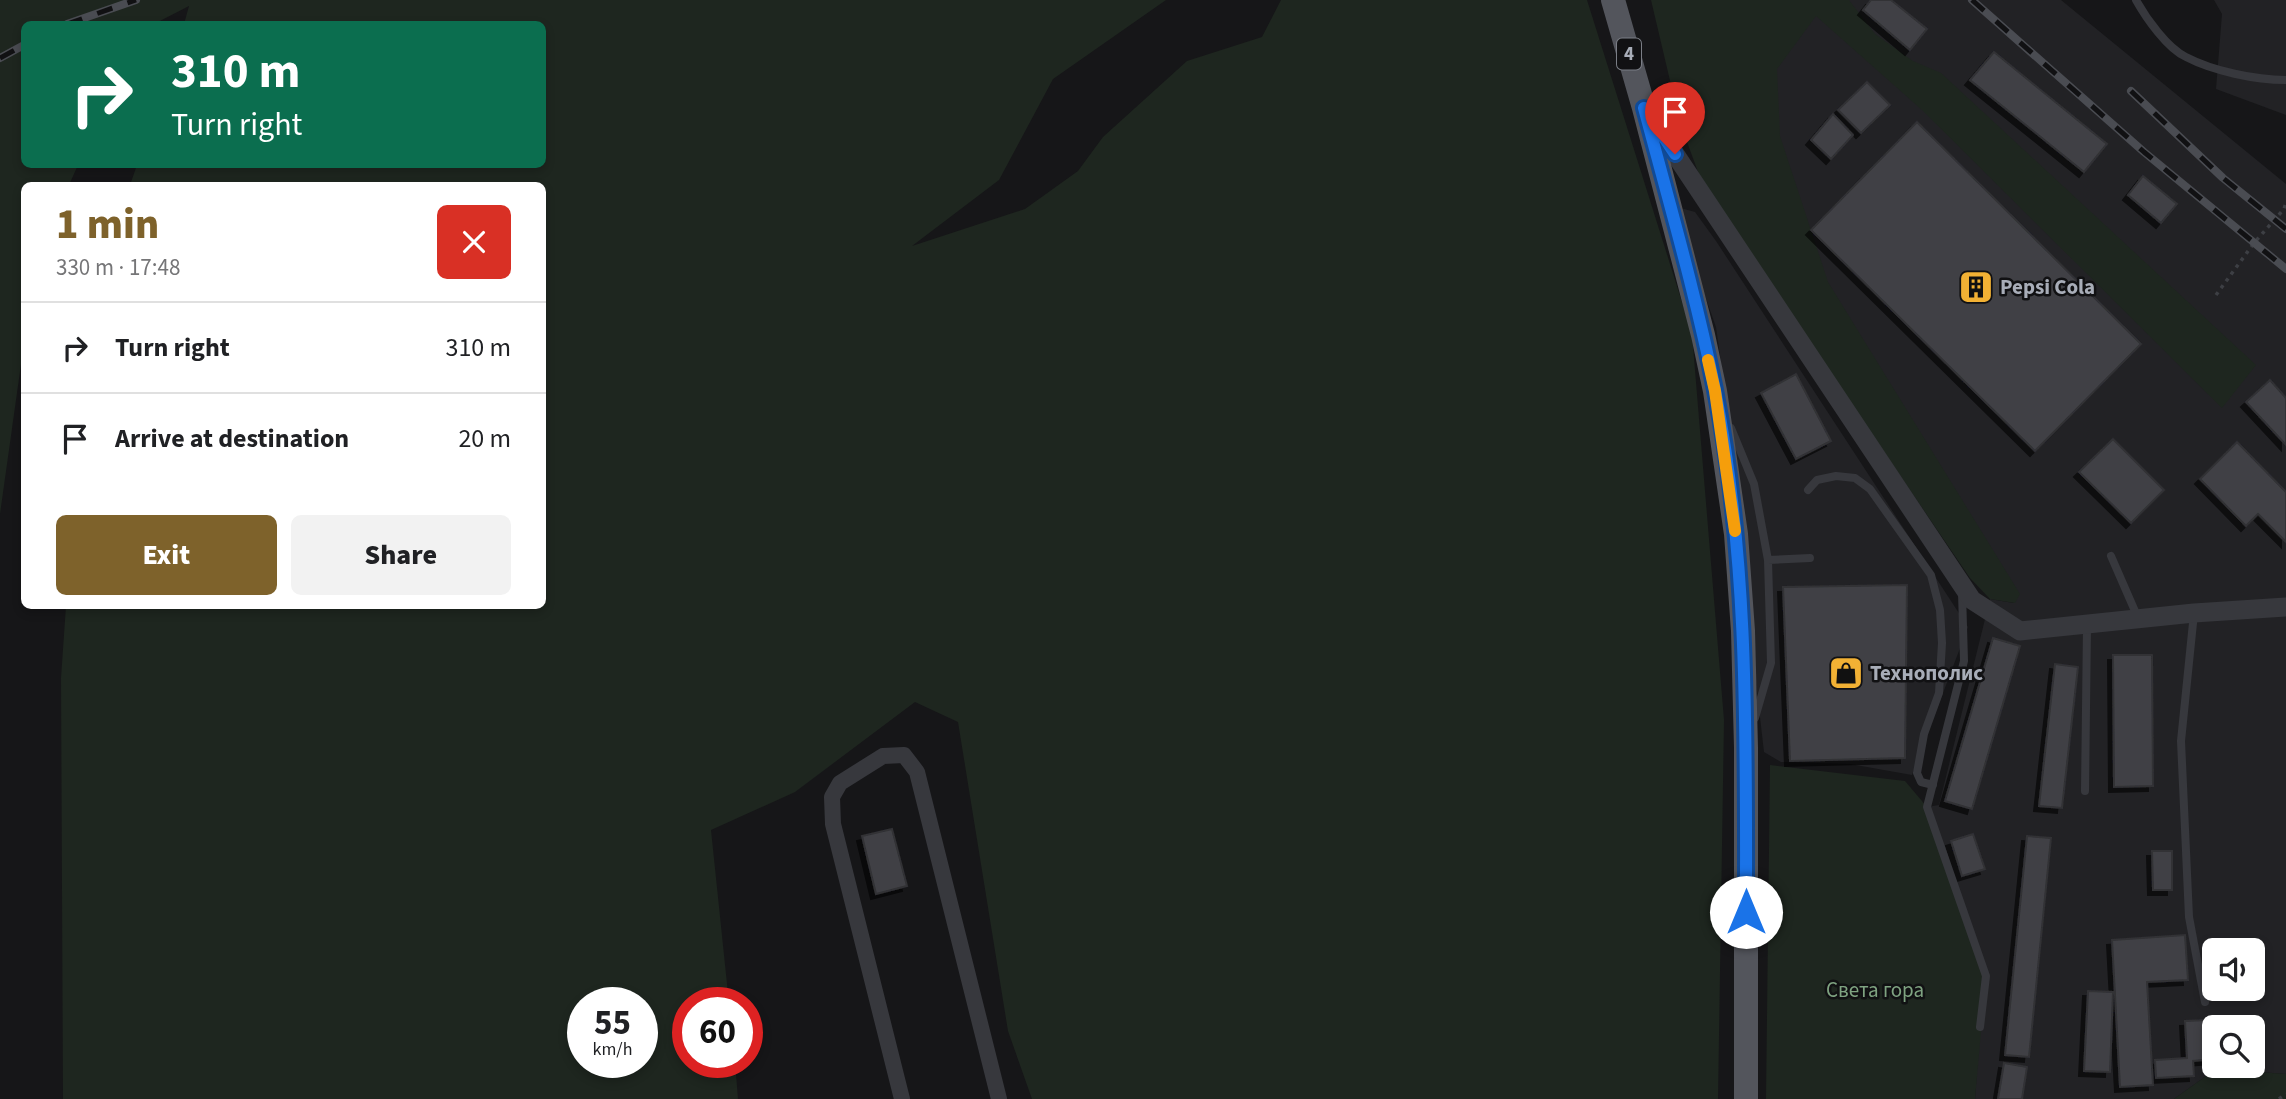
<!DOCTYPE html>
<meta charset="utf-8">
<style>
body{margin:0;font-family:"Source Sans 3",sans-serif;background:#f2f2f2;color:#202124;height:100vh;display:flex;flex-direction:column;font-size:26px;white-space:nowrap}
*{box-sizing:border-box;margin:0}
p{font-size:23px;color:#757577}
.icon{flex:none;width:38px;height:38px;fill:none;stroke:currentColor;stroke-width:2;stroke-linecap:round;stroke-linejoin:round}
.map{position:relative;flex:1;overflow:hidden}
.panel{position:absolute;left:21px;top:182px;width:525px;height:427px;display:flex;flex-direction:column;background:#fff;border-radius:10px;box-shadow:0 4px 10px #0003}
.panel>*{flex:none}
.hud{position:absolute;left:21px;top:21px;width:525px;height:147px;border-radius:10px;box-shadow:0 4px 10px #0003;background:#0b6e4f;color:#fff;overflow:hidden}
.tools{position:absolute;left:2202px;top:938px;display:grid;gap:14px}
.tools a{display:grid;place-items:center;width:63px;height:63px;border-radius:10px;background:#fff;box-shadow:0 4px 10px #0003;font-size:35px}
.speed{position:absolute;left:567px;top:987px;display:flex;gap:14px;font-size:35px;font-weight:700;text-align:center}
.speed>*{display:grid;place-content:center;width:91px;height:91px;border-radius:50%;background:#fff;box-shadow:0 4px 10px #0003;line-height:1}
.speed small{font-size:18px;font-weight:400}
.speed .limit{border:10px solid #d22;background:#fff;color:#111}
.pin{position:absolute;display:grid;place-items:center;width:60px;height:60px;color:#fff;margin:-72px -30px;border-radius:50% 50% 50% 0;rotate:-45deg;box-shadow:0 0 7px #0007}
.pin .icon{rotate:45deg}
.me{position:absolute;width:77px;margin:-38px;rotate:0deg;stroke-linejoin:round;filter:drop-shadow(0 0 5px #0008)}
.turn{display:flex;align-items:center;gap:24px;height:147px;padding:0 35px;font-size:32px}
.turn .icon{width:91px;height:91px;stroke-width:2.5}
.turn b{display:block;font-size:49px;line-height:60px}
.round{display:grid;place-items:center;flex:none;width:74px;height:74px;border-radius:10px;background:#f2f2f2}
.overview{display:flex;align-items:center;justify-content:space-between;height:119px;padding:0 35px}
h1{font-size:42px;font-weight:800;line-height:52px;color:#7e622b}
.action{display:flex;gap:14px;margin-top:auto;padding:14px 35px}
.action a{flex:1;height:80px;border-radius:10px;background:#7e622b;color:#fff;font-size:28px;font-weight:800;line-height:80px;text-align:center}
.action a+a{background:#f2f2f2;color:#202124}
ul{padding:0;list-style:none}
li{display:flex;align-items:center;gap:21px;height:91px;padding:0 35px;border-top:2px solid #e0e0e0}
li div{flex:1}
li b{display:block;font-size:26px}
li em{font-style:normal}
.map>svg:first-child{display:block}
.built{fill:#222225;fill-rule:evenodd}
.green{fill:#1e261f;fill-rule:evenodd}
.building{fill:#404145;stroke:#303034;stroke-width:2;filter:url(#shadow)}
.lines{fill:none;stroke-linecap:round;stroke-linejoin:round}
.path{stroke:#3d3f44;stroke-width:3.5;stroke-dasharray:3.5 5;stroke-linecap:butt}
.service{stroke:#37383d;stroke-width:8}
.minor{stroke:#37383d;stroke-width:16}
.tertiary{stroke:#37383d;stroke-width:19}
.primary{stroke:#53555c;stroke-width:24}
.rail-casing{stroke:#4a4c52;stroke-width:8}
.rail{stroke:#111113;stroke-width:5;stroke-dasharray:16;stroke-linecap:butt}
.route-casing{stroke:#114b97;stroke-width:18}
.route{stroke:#1a73e8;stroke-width:12}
.slow{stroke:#f59e0b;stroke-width:12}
.labels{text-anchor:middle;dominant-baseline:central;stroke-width:5;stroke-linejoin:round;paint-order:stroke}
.shield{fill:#111113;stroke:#7b7e86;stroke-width:2}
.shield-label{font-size:19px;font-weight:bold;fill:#a8adb8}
.poi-label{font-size:21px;font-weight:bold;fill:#a8adb8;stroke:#111113;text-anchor:start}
.park-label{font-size:21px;fill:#7fa381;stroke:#111113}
</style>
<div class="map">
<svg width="2286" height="1099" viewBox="0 0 2286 1099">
<defs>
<filter id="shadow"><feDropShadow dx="-5" dy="5" stdDeviation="0" flood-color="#0009"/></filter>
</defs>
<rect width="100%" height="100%" fill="#161618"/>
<path class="built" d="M1747,0H2061L2286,184V1074L2216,1069L2174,1099H1975L1980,1027L1927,807L1939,805L1990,599L2014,603L1808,276ZM2214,950H2252V989H2214ZM2214,1027H2252V1066H2214Z
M2214,0H2286V115L2216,89L2222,14Z
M1684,209L1695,212L1716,241L1968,627L1912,775L1850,764L1781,762L1764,752L1754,665L1747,548L1716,327L1675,211Z"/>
<path class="green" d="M0,0H1166L1053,79L999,180L912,246L1025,209L1078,171L1103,137L1187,61L1262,37L1281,0H1587L1692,334L1724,720L1718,1099H1032L1008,1031L958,722L915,702L795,792L711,830L729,1003H688V1062H735L738,1099H63L61,678L66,606H542V186L130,185L137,165L542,164V24H184L189,6L154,24H24V164L78,165L69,185L24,186V343L0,514ZM583,1003H642V1062H583Z
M1651,0H1849L1875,34L1913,61L1941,73L2256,365L2222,408L1922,110L1816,16L1777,69L1780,136L1828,282L2020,594L2015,603L1990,599L1970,578L1704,188L1680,123Z
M1770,765L1905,781L1927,807L1986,976L1975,1099H1766Z
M2216,1069L2286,1074V1099H2174Z"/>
<path class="building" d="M1871,0H1891L1927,29L1910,50L1863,10Z
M1994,52L2107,144L2084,172L1970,80Z
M1867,82L1890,105L1861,133L1838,110Z
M1833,114L1853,135L1831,159L1811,140Z
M1917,122L2141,344L2035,451L1811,230Z
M2143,176L2177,204L2161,223L2128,195Z
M1796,374L1831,441L1796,459L1761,393Z
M2270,380L2286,398V445L2246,402Z
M2113,439L2164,490L2131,523L2079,472Z
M2237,442L2286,492V542L2258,514L2246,526L2200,479Z
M1907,585L1905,758L1790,761L1783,587Z
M1993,638L2020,646L1972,809L1945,801Z
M2113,655H2152L2153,786L2114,787Z
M2055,664L2078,667L2062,808L2039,806Z
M892,829L907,886L876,894L862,836Z
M1973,834L1985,869L1962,876L1951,841Z
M2027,836L2051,838L2029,1057L2005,1055Z
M2152,851H2172V890H2153Z
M2185,935L2188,980L2147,982L2153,1085L2120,1087L2112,940Z
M2088,991L2113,992L2110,1072L2084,1071Z
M2230,1019V1027H2214V1059L2193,1061L2194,1076L2156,1078L2155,1060L2187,1058L2185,1021Z
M2004,1063L2027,1067L2022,1099H1998Z"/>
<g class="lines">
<path class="path" d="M2216,295L2254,243L2284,209L2286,202
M2279,1099L2286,1094"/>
<path class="service" d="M2136,0C2146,18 2167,48 2186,57C2213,71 2255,80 2286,80
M1731,428L1754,484L1768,560L1771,663L1755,718
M1808,490L1817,480L1836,476L1855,478L1870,489L1931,575L1940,610L1942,643L1939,693L1924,734L1917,773L1921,782L1933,785
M2111,556L2138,618
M1768,560L1810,558
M1962,592L1964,661L1927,807L1986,976L1980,1027
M2194,613L2181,741L2189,917L2205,1002
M2085,791L2087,626"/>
<path class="minor" d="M902,1099L833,824L832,797L840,783L883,756L904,755L917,772L999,1099"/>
<path class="tertiary" d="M1651,118L1972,600L2020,631L2194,613L2286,607"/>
<path class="primary" d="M1613,0L1644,108L1703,335L1715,391L1736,534L1743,631L1746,748V1099"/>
<g class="rail-casing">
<path id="rail" d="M1972,0L2144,152L2286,269
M67,24L136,0
M0,58L24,45
M2131,91L2223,178L2286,229"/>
</g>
<use href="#rail" class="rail"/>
</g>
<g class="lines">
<g class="route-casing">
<path id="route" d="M1675,154L1644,108C1669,202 1696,295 1715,390C1749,562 1746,738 1746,912"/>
</g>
<use href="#route" class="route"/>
<path class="slow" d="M1708,360L1715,391L1735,531"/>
</g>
<defs>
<g id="building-square" transform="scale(1.75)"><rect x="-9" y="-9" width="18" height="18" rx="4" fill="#f2b134" stroke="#111113"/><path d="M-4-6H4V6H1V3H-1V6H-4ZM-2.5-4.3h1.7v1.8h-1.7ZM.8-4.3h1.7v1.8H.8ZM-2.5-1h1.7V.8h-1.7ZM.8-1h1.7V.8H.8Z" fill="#111"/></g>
<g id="shop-square" transform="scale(1.75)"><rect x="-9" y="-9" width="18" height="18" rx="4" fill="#f2b134" stroke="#111113"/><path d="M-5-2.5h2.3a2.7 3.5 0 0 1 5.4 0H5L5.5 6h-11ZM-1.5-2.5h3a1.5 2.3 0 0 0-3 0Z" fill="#111"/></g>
</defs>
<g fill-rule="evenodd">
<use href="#building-square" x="1976" y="287"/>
<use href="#shop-square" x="1846" y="673"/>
</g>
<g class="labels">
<rect class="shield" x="1617" y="38.5" width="24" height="31" rx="5"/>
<g class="shield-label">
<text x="1629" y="54">4</text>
</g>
<g class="poi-label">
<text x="2000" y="287">Pepsi Cola</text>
<text x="1870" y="673">Технополис</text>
</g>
<g class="park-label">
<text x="1875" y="990">Света гора</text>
</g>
</g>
</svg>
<div class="tools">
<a><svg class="icon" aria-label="sound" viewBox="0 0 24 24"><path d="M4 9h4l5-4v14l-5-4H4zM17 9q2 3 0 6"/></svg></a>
<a><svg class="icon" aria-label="search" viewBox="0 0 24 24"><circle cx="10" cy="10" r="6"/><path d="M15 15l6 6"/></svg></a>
</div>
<div class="speed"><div>55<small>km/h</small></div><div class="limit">60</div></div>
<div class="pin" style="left:1675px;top:154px;background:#d93025"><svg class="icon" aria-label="arrive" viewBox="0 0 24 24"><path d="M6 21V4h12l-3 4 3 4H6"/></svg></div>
<svg class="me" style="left:1746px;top:912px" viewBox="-20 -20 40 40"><circle r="19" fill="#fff"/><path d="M0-13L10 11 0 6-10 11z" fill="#1a73e8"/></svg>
<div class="hud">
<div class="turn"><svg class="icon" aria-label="right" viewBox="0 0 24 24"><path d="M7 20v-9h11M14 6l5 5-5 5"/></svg><div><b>310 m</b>Turn right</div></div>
</div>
<section class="panel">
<div class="overview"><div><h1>1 min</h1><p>330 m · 17:48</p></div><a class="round" style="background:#d93025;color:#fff"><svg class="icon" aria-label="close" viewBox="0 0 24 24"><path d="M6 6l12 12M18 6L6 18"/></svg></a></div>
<ul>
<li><svg class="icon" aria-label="right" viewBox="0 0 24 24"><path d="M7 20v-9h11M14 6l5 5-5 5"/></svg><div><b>Turn right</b></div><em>310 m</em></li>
<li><svg class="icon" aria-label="arrive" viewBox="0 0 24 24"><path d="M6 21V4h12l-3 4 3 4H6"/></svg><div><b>Arrive at destination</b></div><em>20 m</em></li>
</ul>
<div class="action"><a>Exit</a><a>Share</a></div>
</section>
</div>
